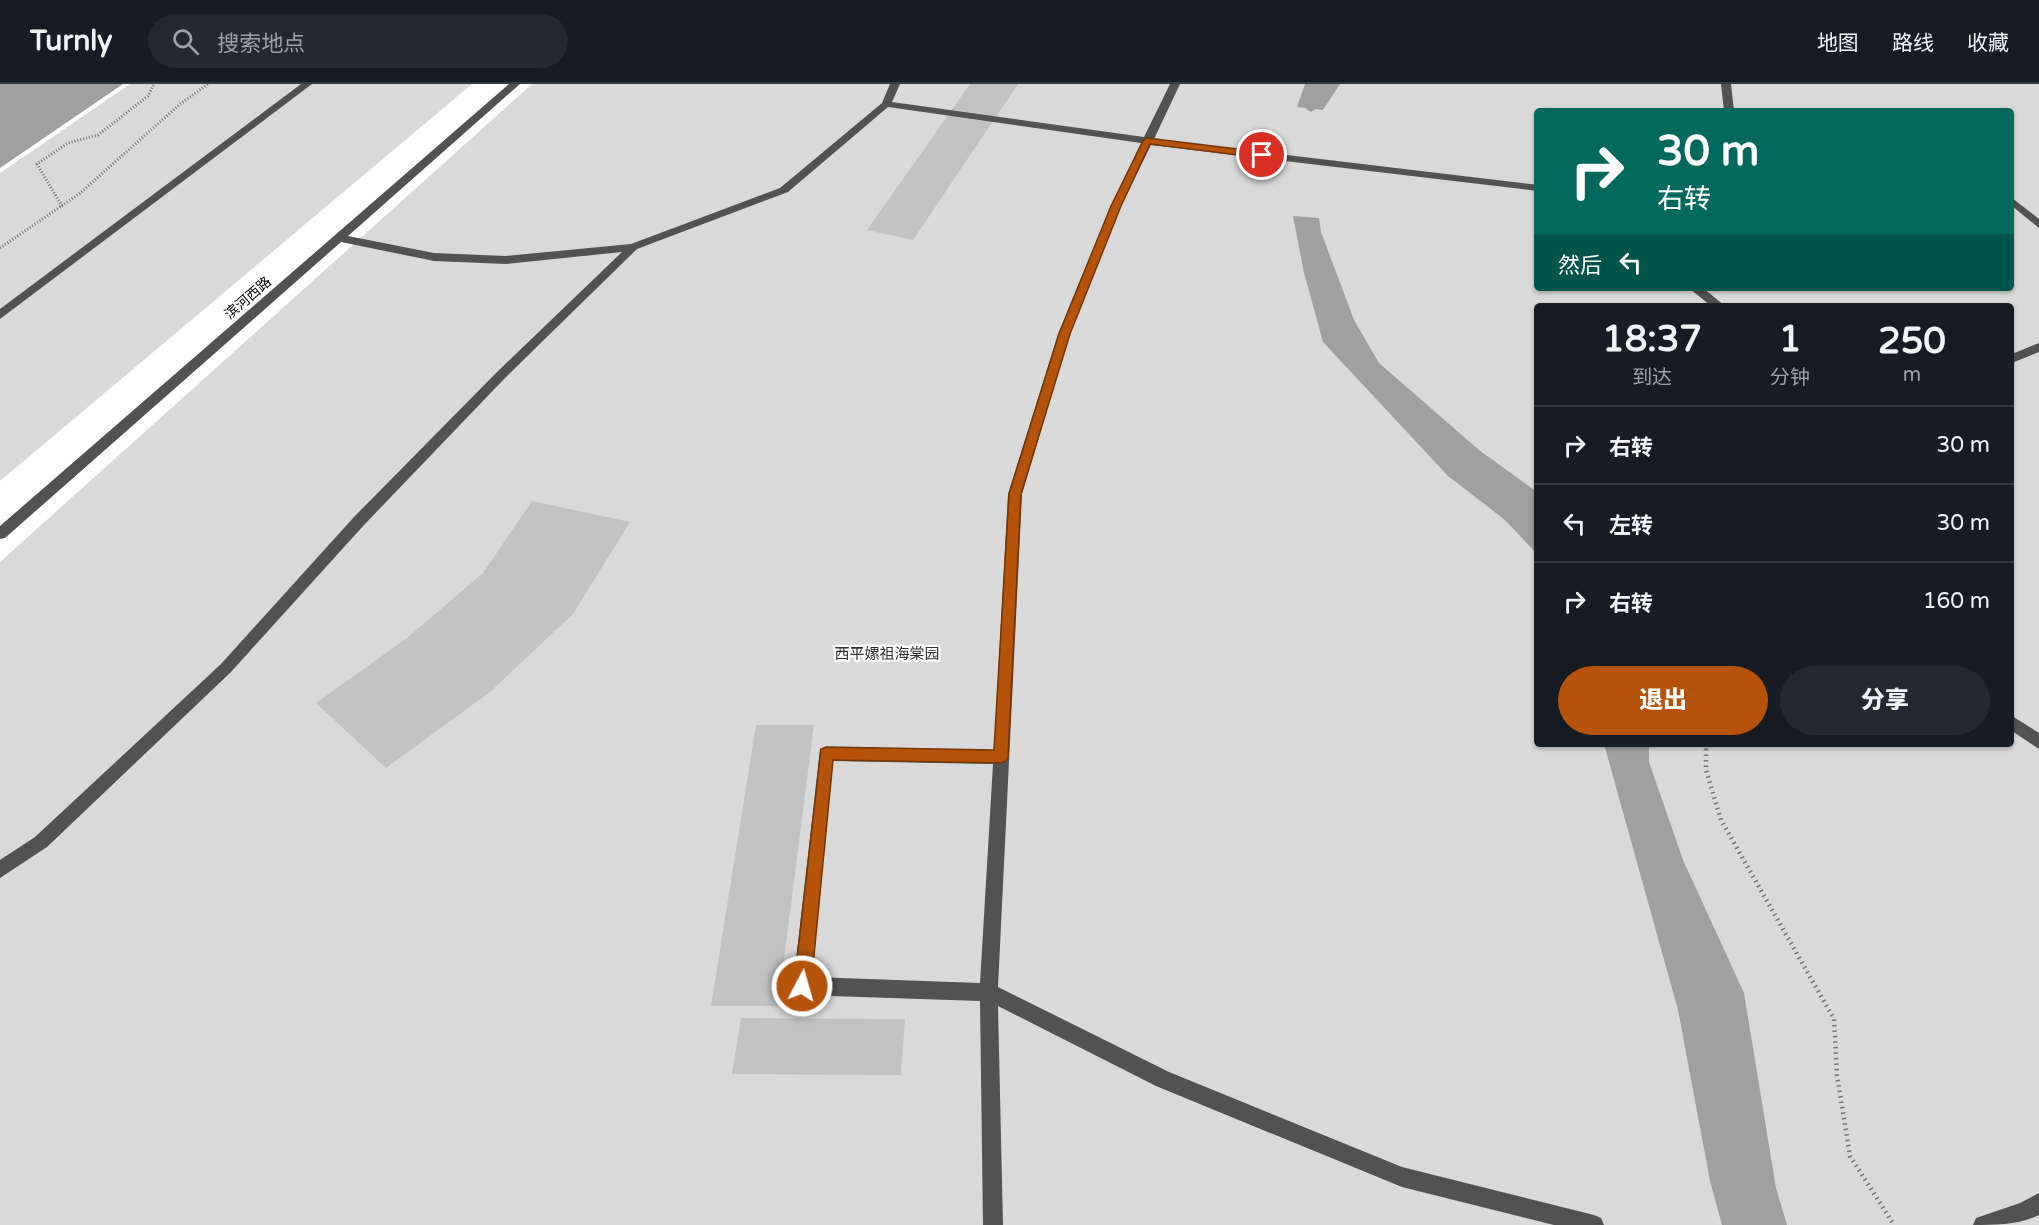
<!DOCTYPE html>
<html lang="zh">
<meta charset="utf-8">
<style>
body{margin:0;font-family:"Varela Round","Noto Sans SC",sans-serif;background:#242831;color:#f1f3f6;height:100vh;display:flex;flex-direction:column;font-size:22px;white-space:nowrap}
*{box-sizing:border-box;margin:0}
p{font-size:20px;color:#9ea1a6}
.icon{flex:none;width:33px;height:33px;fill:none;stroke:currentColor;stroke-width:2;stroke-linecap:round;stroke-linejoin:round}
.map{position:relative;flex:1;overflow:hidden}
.sheet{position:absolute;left:1534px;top:219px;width:480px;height:444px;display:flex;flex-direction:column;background:#171b24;border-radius:6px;box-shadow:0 2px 4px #0004}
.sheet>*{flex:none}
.hud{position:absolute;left:1534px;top:24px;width:480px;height:183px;border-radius:6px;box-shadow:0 2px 4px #0004;background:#00695c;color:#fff;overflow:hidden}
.pin{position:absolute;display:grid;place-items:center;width:51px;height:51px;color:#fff;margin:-26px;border:3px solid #fff;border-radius:50%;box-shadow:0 2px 6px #0007}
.me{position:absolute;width:66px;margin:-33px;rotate:6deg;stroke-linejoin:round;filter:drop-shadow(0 0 4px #0008)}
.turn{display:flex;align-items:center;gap:21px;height:126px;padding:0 24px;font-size:27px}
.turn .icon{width:78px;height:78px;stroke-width:2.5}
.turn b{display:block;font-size:42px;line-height:51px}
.then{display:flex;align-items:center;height:57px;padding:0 24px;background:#0003;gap:12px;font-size:22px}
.eta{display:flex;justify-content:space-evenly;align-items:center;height:102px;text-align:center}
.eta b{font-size:36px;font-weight:800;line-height:42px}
.action{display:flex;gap:12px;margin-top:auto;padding:12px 24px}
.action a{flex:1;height:69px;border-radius:36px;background:#b45309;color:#fff;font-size:24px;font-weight:800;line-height:69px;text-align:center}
.action a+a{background:#242831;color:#f1f3f6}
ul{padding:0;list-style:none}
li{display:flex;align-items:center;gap:18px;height:78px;padding:0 24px;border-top:2px solid #363941}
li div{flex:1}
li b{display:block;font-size:22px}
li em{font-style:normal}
header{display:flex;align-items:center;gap:36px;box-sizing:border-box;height:84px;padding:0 30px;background:#171b24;border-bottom:2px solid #363941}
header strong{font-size:28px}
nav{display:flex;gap:33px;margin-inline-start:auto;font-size:21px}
.search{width:420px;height:54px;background:#242831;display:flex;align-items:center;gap:15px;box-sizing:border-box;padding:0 21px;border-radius:33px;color:#9ea1a6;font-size:22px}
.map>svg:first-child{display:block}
.green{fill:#d9d9d9;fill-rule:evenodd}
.water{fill:#a0a0a0}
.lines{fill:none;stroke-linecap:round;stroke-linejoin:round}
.stream{fill:#a0a0a0;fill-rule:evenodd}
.building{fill:#c2c2c2}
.path-far2{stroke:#747474;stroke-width:3;stroke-dasharray:1 2;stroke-linecap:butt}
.path-far1{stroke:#747474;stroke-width:4;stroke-dasharray:1.5 3;stroke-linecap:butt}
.path{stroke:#747474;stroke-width:4.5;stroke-dasharray:1.5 4;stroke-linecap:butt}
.minor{fill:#525252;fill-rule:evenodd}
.route{fill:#b45309;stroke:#753606;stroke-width:1.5}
.labels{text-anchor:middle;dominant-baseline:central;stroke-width:4.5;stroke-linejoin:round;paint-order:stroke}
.far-street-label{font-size:14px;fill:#000;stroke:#fff}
.park-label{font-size:15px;fill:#303030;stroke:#fff}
</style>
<header>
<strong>Turnly</strong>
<div class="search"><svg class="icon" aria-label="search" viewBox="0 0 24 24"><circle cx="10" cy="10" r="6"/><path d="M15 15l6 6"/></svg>搜索地点</div>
<nav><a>地图</a><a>路线</a><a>收藏</a></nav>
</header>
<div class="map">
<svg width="2039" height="1141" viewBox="0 0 2039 1141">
<rect width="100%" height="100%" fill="#fff"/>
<path class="green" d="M130,0H472L0,397V89Z
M532,0H2039V1141H0V478ZM1538,27H2012V204H1538ZM1538,222H2012V660H1538Z"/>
<path class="water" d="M0,0H123L0,84Z
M1305,0H1340L1323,26L1297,23Z
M1293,132L1319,134L1321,148L1354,236L1379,279L1479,366L1537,408V470L1505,436L1448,392L1323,258L1304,189Z
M1604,660H1649V678L1683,776L1744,909L1776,1104L1787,1141H1722L1710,1097L1678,926Z"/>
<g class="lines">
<path class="stream" d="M1313,0H1321L1316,9V25L1311,28L1306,25L1308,9Z"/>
</g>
<path class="building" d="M970,0H1018L913,156L867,146Z
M532,417L630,438L573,530L490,608L386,684L316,619L407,554L483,489Z
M756,641H814L778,922H711Z
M741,934L905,935L901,991L732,990Z"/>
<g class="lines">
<path class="path-far2" d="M62,122L37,80L68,59L98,51L148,12L154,0
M0,164L79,110L179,21L208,0"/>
<path class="path-far1" d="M1706,660V667"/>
<path class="path" d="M1706,665V686L1721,736L1834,935L1837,991L1850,1072L1894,1141"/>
<path class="minor" d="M301,0H312L0,235V225Z
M509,0H520L348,152L434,169L506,172L631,160L780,104L882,19L890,0H900L892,18L1144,53L1170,0H1180L1154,55L1538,101V107L1151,61L1121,122L1070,250L1022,410L998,903L1169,988L1402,1083L1594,1131L1601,1134L1604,1141H1554L1402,1103L1156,1002L998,922L1003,1141H983L980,917L802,911L796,908L793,902L820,665L826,663L994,666L1008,410L1058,250L1111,122L1141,59L888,23L788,108L637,165L505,294L364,441L231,588L47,763L0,794V776L35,753L221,580L354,433L497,288L622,168L506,180L434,177L341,158L5,454L0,455V442ZM833,677L993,680L980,899L812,893Z
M1721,0H1731L1734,27H1724Z
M2012,114L2039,135V144L2012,122Z
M1689,204H1703L1725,222H1711Z
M2039,259V268L2012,279V270Z
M2012,632L2039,649V665L2012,647Z
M2039,1109V1131C2019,1141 1996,1141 1973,1141L1976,1134L2020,1119Z"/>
</g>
<path class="route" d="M1147,54L1262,68L1267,71L1262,74L1150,60L1121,122L1070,250L1021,410L1008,673L1006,677L1001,679L833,676L811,902L808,907L802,910L797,907L794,902L821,665L826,663L994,666L1009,410L1059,250L1111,122L1143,57Z"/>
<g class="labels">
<g class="far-street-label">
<text transform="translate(248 214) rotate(-41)">滨河西路</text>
</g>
<g class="park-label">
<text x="887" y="570">西平嫘祖海棠园</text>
</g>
</g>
</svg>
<div class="pin" style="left:1262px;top:71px;background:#d93025"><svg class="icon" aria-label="arrive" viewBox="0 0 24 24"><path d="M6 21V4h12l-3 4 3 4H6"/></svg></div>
<svg class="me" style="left:802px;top:902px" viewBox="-20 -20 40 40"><circle r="17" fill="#b45309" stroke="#fff" stroke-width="3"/><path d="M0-11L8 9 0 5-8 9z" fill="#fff"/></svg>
<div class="hud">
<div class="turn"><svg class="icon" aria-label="right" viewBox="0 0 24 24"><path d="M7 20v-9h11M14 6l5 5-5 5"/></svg><div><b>30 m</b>右转</div></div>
<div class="then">然后<svg class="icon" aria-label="left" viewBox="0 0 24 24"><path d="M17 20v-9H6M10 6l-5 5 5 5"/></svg></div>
</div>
<section class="sheet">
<div class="eta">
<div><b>18:37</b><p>到达</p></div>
<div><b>1</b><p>分钟</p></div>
<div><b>250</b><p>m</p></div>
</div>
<ul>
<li><svg class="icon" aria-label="right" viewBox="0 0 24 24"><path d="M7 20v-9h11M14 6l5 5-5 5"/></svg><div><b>右转</b></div><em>30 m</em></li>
<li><svg class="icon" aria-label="left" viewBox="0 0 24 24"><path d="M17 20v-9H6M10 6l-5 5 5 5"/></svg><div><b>左转</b></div><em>30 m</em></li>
<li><svg class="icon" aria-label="right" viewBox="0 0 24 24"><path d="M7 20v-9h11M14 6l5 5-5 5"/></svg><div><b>右转</b></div><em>160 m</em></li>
</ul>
<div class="action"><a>退出</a><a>分享</a></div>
</section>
</div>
